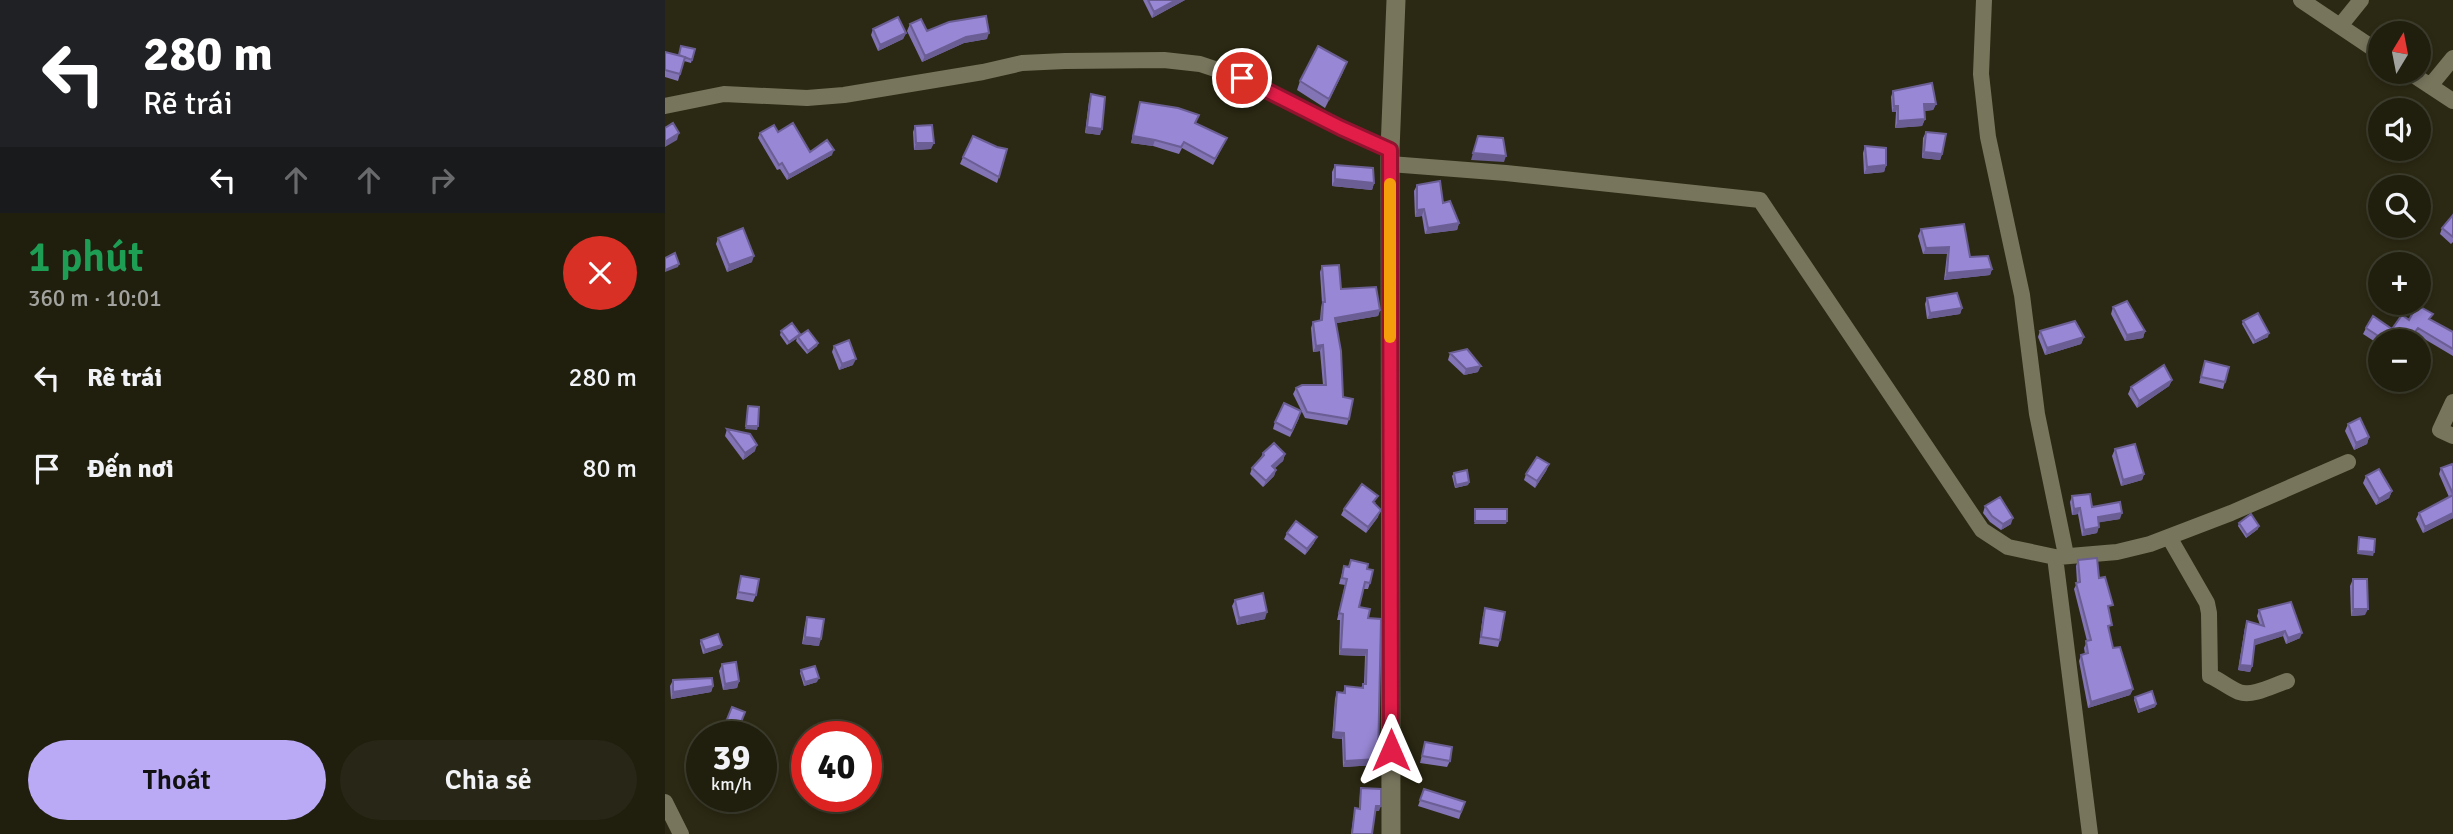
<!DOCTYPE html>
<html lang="vi">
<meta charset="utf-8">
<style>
body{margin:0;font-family:Signika,sans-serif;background:#282717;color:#f1f3f6;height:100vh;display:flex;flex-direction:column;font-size:26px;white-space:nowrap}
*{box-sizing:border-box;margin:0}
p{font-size:23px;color:#a2a29e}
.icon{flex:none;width:38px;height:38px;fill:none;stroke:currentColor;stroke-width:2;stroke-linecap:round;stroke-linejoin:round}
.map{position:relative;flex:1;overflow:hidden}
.side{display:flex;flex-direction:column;background:#201f0e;width:665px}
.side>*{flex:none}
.hud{background:#202124;color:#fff;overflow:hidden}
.needle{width:46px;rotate:10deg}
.buttons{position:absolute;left:1703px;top:21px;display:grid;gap:14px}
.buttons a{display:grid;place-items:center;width:63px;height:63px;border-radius:50%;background:#201f0e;box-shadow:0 4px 10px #0003,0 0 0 2px #3d3d2e;font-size:35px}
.speed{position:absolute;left:21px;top:721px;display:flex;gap:14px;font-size:35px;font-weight:700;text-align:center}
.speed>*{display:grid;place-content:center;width:91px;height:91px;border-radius:50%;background:#201f0e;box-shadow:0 4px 10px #0003,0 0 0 2px #3d3d2e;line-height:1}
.speed small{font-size:18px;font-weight:400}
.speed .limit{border:10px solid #d22;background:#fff;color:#111}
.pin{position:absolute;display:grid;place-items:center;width:60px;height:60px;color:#fff;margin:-30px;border:4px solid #fff;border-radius:50%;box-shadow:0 2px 7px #0007}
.me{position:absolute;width:77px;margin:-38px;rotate:0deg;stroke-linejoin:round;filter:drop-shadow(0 0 5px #0008)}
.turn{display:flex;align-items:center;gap:24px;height:147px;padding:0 28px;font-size:32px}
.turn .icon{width:91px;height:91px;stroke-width:2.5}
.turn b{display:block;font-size:49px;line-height:60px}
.lanes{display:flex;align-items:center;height:66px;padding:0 28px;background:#0003;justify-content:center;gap:35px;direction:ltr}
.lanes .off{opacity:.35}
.round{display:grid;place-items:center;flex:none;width:74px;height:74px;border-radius:37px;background:#282717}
.headline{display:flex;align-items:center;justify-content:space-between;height:119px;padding:0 28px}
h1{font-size:42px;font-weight:600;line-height:52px;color:#1e9e55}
.cta{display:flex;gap:14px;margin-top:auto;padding:14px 28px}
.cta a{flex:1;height:80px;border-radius:42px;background:#baaaf6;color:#111;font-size:28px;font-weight:600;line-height:80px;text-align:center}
.cta a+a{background:#282717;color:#f1f3f6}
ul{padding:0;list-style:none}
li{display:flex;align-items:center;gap:21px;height:91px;padding:0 28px}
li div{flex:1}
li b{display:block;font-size:26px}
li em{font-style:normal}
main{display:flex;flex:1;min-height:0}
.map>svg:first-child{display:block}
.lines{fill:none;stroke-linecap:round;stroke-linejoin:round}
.minor{stroke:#77755c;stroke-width:16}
.tertiary{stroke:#77755c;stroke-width:19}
.wall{fill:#8374b6}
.shaded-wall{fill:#6a5e94}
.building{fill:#9887d4;stroke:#6a5e94;stroke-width:2}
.route-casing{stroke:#92132f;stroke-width:18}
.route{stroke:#e11d48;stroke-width:12}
.slow{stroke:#f59e0b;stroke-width:12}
</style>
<main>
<section class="side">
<div class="hud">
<div class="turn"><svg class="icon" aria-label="left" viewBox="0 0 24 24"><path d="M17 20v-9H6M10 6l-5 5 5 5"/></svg><div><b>280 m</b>Rẽ trái</div></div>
<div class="lanes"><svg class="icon" aria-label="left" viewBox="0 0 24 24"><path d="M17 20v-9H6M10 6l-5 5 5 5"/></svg><svg class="icon off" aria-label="ahead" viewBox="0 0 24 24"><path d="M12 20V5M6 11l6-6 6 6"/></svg><svg class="icon off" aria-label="ahead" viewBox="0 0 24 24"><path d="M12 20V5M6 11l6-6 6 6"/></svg><svg class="icon off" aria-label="right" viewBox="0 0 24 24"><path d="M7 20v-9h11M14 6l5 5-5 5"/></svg></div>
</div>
<div class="headline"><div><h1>1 phút</h1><p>360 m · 10:01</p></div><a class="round" style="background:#d93025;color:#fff"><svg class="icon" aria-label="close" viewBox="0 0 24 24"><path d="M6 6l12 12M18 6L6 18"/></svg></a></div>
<ul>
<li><svg class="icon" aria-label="left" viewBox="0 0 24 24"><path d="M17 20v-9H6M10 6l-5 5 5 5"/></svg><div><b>Rẽ trái</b></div><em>280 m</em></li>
<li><svg class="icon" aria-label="arrive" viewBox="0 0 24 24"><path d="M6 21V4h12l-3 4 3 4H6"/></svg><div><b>Đến nơi</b></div><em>80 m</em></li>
</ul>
<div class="cta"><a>Thoát</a><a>Chia sẻ</a></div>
</section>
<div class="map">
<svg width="1788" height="834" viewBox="0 0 1788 834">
<rect width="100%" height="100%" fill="#2b2913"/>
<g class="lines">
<path class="minor" d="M1319,0L1316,74L1323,137L1357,295L1372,414L1401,555
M1636,0L1715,53
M1675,26L1696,0
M1744,72L1788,101
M1765,86L1788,58
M0,106L59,94L142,98L179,95L318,72L357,63L400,61L499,60L535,64L577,78L676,128L725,150
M725,164L841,173L1095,200L1317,530L1343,547L1390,557L1425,834
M1788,402L1775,430L1788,436
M1504,537L1542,603L1544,613L1545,676C1555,680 1564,688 1574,692C1588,697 1609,685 1622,681
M1393,557L1452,552L1485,544L1566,513L1683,462
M0,802L16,834"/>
<path class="tertiary" d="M726,834L725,150L731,0"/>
</g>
<path class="wall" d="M478,0H520L487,18Z
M245,24L262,31L322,39L299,43L257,62L242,31Z
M208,29L241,33L238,39L213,51L206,35Z
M30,49L26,63L19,61L13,81L0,77V52L13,55Z
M678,72L660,108L632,90L635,81Z
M1228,91L1271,104L1268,110L1259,111L1260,119L1257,126L1230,128L1231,112H1227L1226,97Z
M426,94L435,135L420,133L424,101Z
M475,102L531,123L562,138L548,165L517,148L514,154L488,146L466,143Z
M250,126L266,149L249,150L248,132Z
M113,132L145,152L167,155L122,180L115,169L112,170L93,138L95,133Z
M1261,132L1277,154L1275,160L1257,158L1258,138Z
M1200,146L1221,165L1219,172L1199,174L1198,153Z
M298,157L334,177L332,183L295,164Z
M670,165L709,183L707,190L667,186V172Z
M752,185L778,203L794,223L792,230L760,234L757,216L750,217L749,191Z
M1788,215V242L1786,244L1775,234L1777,228Z
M1256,229L1327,269L1325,275L1279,280L1282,254H1258L1253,236Z
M53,238L87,262L62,272L51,244Z
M657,266L676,289L715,310L713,316L671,323L678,397L684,419L682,425L640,418L628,394L631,388L658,385L655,351L648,352L646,328L648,322L655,320L656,308L657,303L655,272Z
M1262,298L1297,308L1295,314L1262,319L1260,304Z
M1448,307L1480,331L1478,338L1460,341L1446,314Z
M1744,320H1765L1788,332V356L1751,334L1746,341H1715V345L1698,334L1701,328L1727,329Z
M1578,321L1603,337L1588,344L1577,324Z
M116,331L134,336L153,343L152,346L142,354L131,341L132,338L122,345L115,335Z
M1375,331L1419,337L1416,344L1380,355L1373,337Z
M169,346L188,365L174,370L167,352Z
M785,353L813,372L799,375L783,360Z
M1540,361L1560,382L1558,389L1534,383Z
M1507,380L1504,386L1472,408L1463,394L1466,387Z
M634,418L625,437L608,429L610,422Z
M1683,424L1704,437L1702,444L1689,450L1680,431Z
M62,429L90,451L78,460L60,436Z
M1450,449L1479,474L1477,480L1456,486L1447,456Z
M598,453L620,454L618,461L609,468L611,470L609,476L598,487L585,474L587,468L595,459Z
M884,464L881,471L870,488L859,480L861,474Z
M1787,464L1788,518L1758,533L1751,519L1754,513L1784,497L1774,474L1776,468Z
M789,473L804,482L803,485L790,488L787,476Z
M1701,476L1727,491L1724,498L1711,505L1698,483Z
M1407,496L1427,507L1455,519L1434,522L1432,533L1417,536L1413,514L1407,515L1405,502Z
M711,502L709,504L713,517L701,533L676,515L679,509Z
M1320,506L1346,524L1336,530L1325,522L1318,513Z
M1574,523L1593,529L1581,538L1573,526Z
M622,533L649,543L640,555L619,539Z
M686,560L702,569L705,583L703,589H698L694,607L703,618L713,759L711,765L678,767L677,739L667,738L670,699L672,692L678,693L680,686L696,688L698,684H699L700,656L674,655L675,620H672L680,585L674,584L679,566L683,567Z
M1413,560L1434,578L1445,612L1444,632L1448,648L1468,689L1465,695L1423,708L1414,661L1416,655L1420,654L1419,648L1422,641L1409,589L1412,583L1411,566Z
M76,576L91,595L88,602L71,599Z
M1688,579L1700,615L1686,616L1685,586Z
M570,600L600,619L572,625L567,606Z
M820,608L835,640L833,647L814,644L818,615Z
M1594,610L1635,638L1621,644L1618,636L1589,645L1587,666L1585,672L1573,670L1580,627L1582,621L1595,625L1592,616Z
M142,617L154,646L137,644L140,624Z
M36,640L57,645L56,648L38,654L35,643Z
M57,664L74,681L72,688L58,690L54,671Z
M136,670L152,682L139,686L135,673Z
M8,680L48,686L46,692L6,699L5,686Z
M1470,697L1491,704L1490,707L1473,713L1469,700Z
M67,707L80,712L72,730L60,725Z
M760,742L785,761L782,767L755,763Z
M696,788L714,811H710L707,834H686L689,814L690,808L694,809L695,793Z
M759,789L800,802L794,819L753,806Z"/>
<path class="shaded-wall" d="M511,0H520L487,18L489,12Z
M241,33L238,39L213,51L215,45Z
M324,33L322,39L299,43L257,62L260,56L301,37Z
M682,62L678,72L660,108L664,99Z
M1259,104H1271L1268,110L1257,111Z
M1229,106H1233L1231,112H1227Z
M1260,119L1257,126L1230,128L1233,121Z
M422,127L437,129L435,135L420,133Z
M14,133L12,140L0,147V142Z
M468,136L490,140L488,146L466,143Z
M251,143H269L266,149L249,150Z
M169,150L167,155L122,180L124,175Z
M1259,152L1277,154L1275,160L1257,158Z
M808,153L841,156L839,162L806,160Z
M1221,165L1219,172L1199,174L1202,167Z
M670,179L709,183L707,190L667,186Z
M759,209L757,216L750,217L752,210Z
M794,223L792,230L760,234L763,228Z
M1284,247L1282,254H1258L1261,248Z
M89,256L87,262L62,272L64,265Z
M14,264L13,267L0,272V270Z
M1327,269L1325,275L1279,280L1282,273Z
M1297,308L1295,314L1262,319L1265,313Z
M715,310L713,316L667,324L670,318Z
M1753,328L1751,334L1746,341H1743Z
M1480,331L1478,338L1460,341L1462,335Z
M1604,333L1603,337L1588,344L1590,341Z
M135,334L134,337L122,345L124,342Z
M1419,337L1416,344L1380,355L1382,348Z
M153,343L152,346L142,354L143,351Z
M658,345L655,351L648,352L651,346Z
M191,359L188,365L174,370L177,364Z
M816,366L813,372L799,375L801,369Z
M1507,380L1504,386L1472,408L1474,401Z
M81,426H93L92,430L80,429Z
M1704,437L1702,444L1689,450L1691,443Z
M92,445L90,451L78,460L80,453Z
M620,454L618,461L605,473L607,466Z
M884,464L881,471L870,488L872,481Z
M611,470L609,476L598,487L601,481Z
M1479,474L1477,480L1456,486L1458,480Z
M804,482L803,485L790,488L791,485Z
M1727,491L1724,498L1711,505L1714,499Z
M1415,508L1413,514L1407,515L1409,509Z
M716,510L713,517L701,533L703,527Z
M1457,513L1455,519L1431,523L1433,517Z
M1788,513V518L1758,533L1760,527Z
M1348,518L1346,524L1336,530L1338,524Z
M810,521H842L841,524H809Z
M1594,526L1593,529L1581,538L1582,535Z
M1434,527L1432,533L1417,536L1419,530Z
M652,537L649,543L640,555L642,549Z
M1693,551L1709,552L1708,556L1692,554Z
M1688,609H1703L1700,615L1686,616Z
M602,612L600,619L572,625L574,618Z
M1620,631L1618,636L1588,646L1590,640Z
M1637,633L1635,638L1621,644L1623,638Z
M140,637L156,639L154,646L137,644Z
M57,645L56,648L38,654L40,650Z
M676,649L702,650L700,656L674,655Z
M1575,665L1587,666L1585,672L1573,670Z
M154,678L152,682L139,686L140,682Z
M74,681L72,688L58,690L60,684Z
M48,686L46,692L6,699L8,692Z
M1468,689L1465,695L1423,708L1426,702Z
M1491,704L1490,707L1473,713L1474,710Z
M669,732L679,733L677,739L667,738Z
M713,759L711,765L678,767L680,761Z
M711,806H716L714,811H709Z"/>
<path class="building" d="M483,0H511L489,12Z
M321,16L324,33L301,37L260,56L245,24L256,19L262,31L284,22Z
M233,17L241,33L215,45L208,29Z
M16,46L30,49L27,60L14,55Z
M653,46L682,62L664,99L635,81Z
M0,52L20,57L15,74L0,70Z
M1267,83L1271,104H1259L1260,119L1233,121V106H1229L1228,91Z
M426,94L440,97L437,129L422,127Z
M475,102L513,108L534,115L530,123L562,138L550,159L519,142L516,147L490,140L468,136Z
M8,123L14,133L0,142V128Z
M128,123L145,152L162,140L169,150L124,175L117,163L114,165L95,133L109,125L113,132Z
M267,125L269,143H251L250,126Z
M1261,132L1281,134L1277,154L1259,152Z
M308,136L332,147L342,149L334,177L298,157Z
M813,136L838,138L841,156L808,153Z
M1200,146L1221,148V165L1202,167Z
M670,165L708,168L709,183L670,179Z
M775,181L778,203L785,201L794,223L763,228L759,209L752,210V185Z
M1788,215V237L1777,228Z
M1299,224L1305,257L1323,256L1327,269L1282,273L1284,247L1261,248L1256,229Z
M78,228L89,256L64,265L53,238Z
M10,253L14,264L0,270V258Z
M674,265L676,289L711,287L715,310L670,318L676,351L678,397L688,399L684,419L642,412L631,388L637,385H661L658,345L651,346L648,322L657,320L658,302H660L657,266Z
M1292,293L1297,308L1265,313L1262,298Z
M1462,301L1480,331L1462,335L1448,307Z
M1752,305L1768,314L1764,319L1788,332V349L1753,328L1743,341H1721L1701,328L1708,316L1727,329L1737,315L1744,320Z
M1593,313L1604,333L1590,341L1578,321Z
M1410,321L1419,337L1382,348L1375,331Z
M127,323L135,334L124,342L116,331Z
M143,330L153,343L143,351L133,337Z
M184,340L191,359L177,364L169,346Z
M802,349L816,366L801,369L785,353Z
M1540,361L1564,367L1560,382L1536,377Z
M1499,365L1507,380L1474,401L1466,387Z
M619,403L636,411L627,431L610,422Z
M83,406L94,407L93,426H81Z
M1695,418L1704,437L1691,443L1683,424Z
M62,429L85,434L92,445L80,453Z
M609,443L620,454L607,466L611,470L601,481L587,468L599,455L598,453Z
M1470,444L1479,474L1458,480L1450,449Z
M872,457L884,464L872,481L861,474Z
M1787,464L1788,466V494L1776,468Z
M1714,469L1727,491L1714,499L1701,476Z
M802,470L804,482L791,485L789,473Z
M697,484L713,496L708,502L716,510L703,527L679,509Z
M1425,494L1427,507L1455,502L1457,513L1433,517L1434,527L1419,530L1415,508L1409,509L1407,496Z
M1788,495V513L1760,527L1754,513Z
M1335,497L1348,518L1338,524L1327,516L1320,506Z
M810,509H842V521H810Z
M1586,514L1594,526L1582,535L1574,523Z
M631,521L652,537L642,549L622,533Z
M1694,537L1710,539L1709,552L1693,551Z
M1432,558L1434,578L1440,577L1448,605L1443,606L1447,625L1443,626L1448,648L1455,647L1468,689L1426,702L1416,655L1423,653L1421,641L1426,640L1411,583L1415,582L1413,560Z
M686,560L703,564L702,569L708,570L705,583L700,582L694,607L705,609L703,618L716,619L713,759L680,761L679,733L669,732L672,692L680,693V686L698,688V684H701L702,650L676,649L678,614L674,613L682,579L677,578L679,566L684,567Z
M76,576L94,579L91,595L73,592Z
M1688,579H1702L1703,609H1688Z
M598,593L602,612L574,618L570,600Z
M1626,602L1637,633L1623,638L1620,631L1590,640L1587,666L1575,665L1582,621L1599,626L1594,610Z
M820,608L840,612L835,640L816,637Z
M142,617L159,619L156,639L140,637Z
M53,634L57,645L40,650L36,640Z
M71,662L74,681L60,684L57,664Z
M150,666L154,678L140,682L136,670Z
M47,678L48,686L8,692V680Z
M1487,691L1491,704L1474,710L1470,697Z
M67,707L80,712L74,727L61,722Z
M760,742L787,747L785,761L757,756Z
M696,788L716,789V806H711L707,834H687L690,808L695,809Z
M759,789L800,802L796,812L755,800Z"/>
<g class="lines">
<g class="route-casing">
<path id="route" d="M577,78L676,128L725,150L726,750"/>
</g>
<use href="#route" class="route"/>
<path class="slow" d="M725,184V337"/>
</g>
</svg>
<div class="buttons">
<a><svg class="needle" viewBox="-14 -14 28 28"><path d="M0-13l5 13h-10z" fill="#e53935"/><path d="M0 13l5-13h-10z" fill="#a2a29e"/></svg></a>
<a><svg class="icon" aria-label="sound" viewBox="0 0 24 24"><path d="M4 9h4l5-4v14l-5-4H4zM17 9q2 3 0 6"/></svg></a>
<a><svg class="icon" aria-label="search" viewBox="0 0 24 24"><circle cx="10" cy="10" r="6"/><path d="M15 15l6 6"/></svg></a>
<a>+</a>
<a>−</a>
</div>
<div class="speed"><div>39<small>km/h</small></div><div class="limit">40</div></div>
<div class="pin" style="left:577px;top:78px;background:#d93025"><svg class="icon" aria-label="arrive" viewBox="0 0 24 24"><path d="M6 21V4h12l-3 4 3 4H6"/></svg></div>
<svg class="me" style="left:726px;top:750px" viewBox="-20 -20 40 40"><path d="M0-17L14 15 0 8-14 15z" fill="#e11d48" stroke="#fff" stroke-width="4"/></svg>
</div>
</main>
